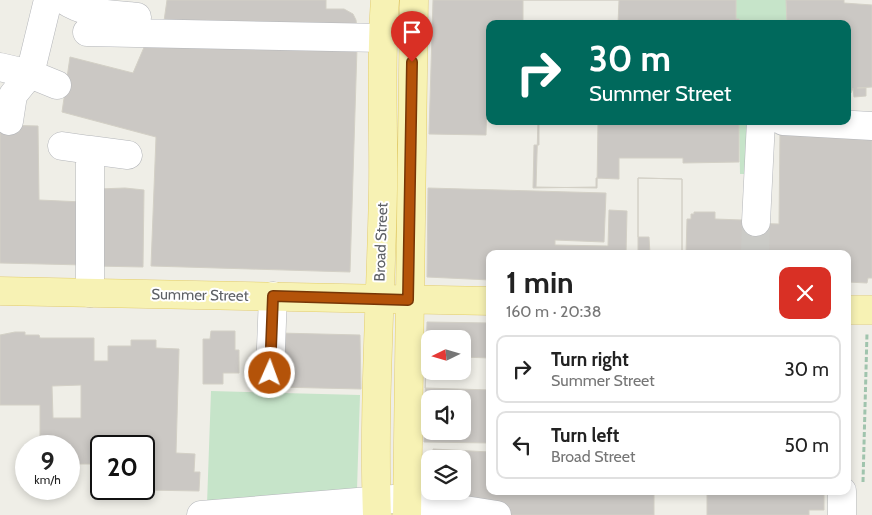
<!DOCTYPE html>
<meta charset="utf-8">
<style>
body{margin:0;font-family:Cabin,sans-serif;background:#f6f6f6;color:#222;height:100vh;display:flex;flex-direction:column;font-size:19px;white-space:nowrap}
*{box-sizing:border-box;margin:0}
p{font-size:16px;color:#767676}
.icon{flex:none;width:28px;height:28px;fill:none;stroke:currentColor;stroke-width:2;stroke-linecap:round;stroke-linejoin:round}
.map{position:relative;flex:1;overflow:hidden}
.panel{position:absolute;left:486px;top:250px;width:365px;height:245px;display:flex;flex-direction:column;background:#fff;border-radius:10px;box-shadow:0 2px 8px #0003}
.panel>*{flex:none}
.hud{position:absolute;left:486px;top:20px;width:365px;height:105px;border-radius:10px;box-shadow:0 2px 8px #0003;background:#00695c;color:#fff;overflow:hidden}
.needle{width:32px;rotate:265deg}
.buttons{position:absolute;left:421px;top:330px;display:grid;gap:10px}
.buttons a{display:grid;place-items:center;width:50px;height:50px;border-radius:10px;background:#fff;box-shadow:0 2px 8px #0003;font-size:25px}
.speed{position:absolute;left:15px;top:435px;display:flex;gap:10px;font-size:25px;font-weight:700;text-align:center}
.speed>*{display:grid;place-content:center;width:65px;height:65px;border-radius:50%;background:#fff;box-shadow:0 2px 8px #0003;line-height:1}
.speed small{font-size:12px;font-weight:400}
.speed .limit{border:2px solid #111;border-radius:8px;background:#fff;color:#111}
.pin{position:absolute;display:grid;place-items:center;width:42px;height:42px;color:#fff;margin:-51px -21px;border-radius:50% 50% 50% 0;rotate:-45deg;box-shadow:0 0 5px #0007}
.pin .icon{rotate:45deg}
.me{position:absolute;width:55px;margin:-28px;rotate:2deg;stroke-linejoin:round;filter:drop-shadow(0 0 4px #0008)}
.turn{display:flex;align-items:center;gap:18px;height:105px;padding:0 20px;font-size:22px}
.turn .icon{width:65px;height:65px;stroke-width:2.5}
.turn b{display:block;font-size:35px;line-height:42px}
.round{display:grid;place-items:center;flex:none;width:52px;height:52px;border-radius:10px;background:#f6f6f6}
.head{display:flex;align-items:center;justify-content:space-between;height:85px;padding:0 20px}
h1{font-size:30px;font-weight:700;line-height:38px}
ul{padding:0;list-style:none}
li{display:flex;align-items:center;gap:15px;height:68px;margin:0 10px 8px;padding:0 10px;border:2px solid #e0e0e0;border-radius:10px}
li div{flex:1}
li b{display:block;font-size:19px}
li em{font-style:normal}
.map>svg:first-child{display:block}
.green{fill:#c6e4c9}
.building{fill:#cbc8c4;stroke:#d3d0c6;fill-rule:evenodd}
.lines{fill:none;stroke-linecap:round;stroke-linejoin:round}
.minor-tunnel{stroke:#cbcbc7;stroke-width:28;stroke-dasharray:28 14;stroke-linecap:butt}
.minor-casing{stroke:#b4b6ba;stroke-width:29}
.major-casing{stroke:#e3cd6c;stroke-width:29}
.path{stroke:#a0c4ad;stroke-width:3;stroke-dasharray:5 2.5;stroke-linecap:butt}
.minor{stroke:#fff;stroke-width:28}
.major{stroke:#f7f2b4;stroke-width:28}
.route-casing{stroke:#753606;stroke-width:12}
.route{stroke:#b45309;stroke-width:9}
.labels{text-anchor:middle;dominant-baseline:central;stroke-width:4;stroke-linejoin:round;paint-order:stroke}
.street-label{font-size:15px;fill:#5e6166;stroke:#fff}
</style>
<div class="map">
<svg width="872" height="515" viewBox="0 0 872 515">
<rect width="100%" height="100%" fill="#efeee7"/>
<path class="green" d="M734,0H786L787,24H739L736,19V0Z
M739,121H754L745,174H740Z
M211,391L360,395L357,489L207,504Z"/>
<path class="building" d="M167,0H326V9H344L353,14L356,20L357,30L163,28Z
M433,0H736V19H739V24H490V99H487L486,135L429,134Z
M523,0H619L618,24H523Z
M786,0H844V3L872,5V87L857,88H866V96L854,97L853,88L851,93H848V24H787Z
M145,45L357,48L350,272L151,266L156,137L62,112L70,57L133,73Z
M538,121H598L597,188L536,187Z
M539,121H739V162L683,163V158H619V179L596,178V187L533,188L534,145H539Z
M0,125L38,126L39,200L83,202L84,265L0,263Z
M780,130L872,134V278H868L867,283L848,282V254H686L687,219H691V214H694V212H715V219L742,220V223L779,224Z
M638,178L682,179V254H638Z
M638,178L682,179V254H650L649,237H638Z
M125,188L144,190L143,267L95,266L98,189Z
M428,188L606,193L604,242L555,240V245L608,246L609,210L627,211L626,254H490V280L427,277Z
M427,322L490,323V443L424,442ZM430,339H462V371H430ZM430,399H462V431H430Z
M211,331H235V350H239V373H223V384H203V339H210Z
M15,332H25V335H39L40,338H94V361H108V346H131V340H156V348L179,349L176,453L195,454L194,472H200L199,491L92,489V464H69V446H40V405H0V335ZM81,385V418H53L52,386ZM101,446H144V489H101Z
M279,333L360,335L361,389L277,387Z
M426,356H430V371H462V357L490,358V390L425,388Z
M433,449L490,452V491H654V515H433L435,491H462V459H433Z
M707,491H824V510H809V515H707Z"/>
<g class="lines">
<path class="minor-tunnel" d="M755,254L756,222"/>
<g class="minor-casing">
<path id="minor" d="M64,0C86,15 111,14 137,17
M87,32L383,38
M0,67L30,74L48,0
M9,121L13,95L30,74L57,85
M783,121L872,126
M62,146L90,150
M756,222L761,121
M90,293V150L128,155
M270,373L273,296
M842,491V515
M201,515L394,499L497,515"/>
</g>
<g class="major-casing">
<path id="major" d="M0,291L490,301
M848,310H872
M377,515C373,407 381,298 383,189C384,126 380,63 385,0
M407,515L414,0"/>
</g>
<path class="path" d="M863,482L867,333"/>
<use href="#minor" class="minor"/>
<use href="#major" class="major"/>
</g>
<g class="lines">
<g class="route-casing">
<path id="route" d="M270,373L273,296L408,300L412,62"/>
</g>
<use href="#route" class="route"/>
</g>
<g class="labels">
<g class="street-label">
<text transform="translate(381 242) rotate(-88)">Broad Street</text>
<text transform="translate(200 295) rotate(1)">Summer Street</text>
</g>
</g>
</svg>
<div class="buttons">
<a><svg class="needle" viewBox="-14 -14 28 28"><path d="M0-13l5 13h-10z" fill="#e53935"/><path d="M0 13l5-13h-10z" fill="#767676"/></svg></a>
<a><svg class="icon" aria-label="sound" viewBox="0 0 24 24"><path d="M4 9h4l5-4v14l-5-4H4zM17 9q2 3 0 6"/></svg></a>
<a><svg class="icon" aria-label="layers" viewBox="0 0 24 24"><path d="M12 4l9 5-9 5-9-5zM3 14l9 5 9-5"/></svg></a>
</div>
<div class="speed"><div>9<small>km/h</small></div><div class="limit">20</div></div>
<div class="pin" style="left:412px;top:62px;background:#d93025"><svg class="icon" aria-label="arrive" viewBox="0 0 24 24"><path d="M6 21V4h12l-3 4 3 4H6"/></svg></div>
<svg class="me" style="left:270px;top:373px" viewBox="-20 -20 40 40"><circle r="17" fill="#b45309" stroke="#fff" stroke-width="3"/><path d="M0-11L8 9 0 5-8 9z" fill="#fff"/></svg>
<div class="hud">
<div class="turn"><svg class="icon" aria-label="right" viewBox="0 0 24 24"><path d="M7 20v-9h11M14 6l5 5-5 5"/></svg><div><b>30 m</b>Summer Street</div></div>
</div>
<section class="panel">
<div class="head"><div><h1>1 min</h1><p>160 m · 20:38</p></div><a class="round" style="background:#d93025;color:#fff"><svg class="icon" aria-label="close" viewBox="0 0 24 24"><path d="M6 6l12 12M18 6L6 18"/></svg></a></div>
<ul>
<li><svg class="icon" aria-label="right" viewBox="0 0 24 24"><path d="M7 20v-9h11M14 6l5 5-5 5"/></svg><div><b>Turn right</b><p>Summer Street</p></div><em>30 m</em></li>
<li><svg class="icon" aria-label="left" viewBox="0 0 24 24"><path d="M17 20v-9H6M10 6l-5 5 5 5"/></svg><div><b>Turn left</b><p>Broad Street</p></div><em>50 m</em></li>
</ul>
</section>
</div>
